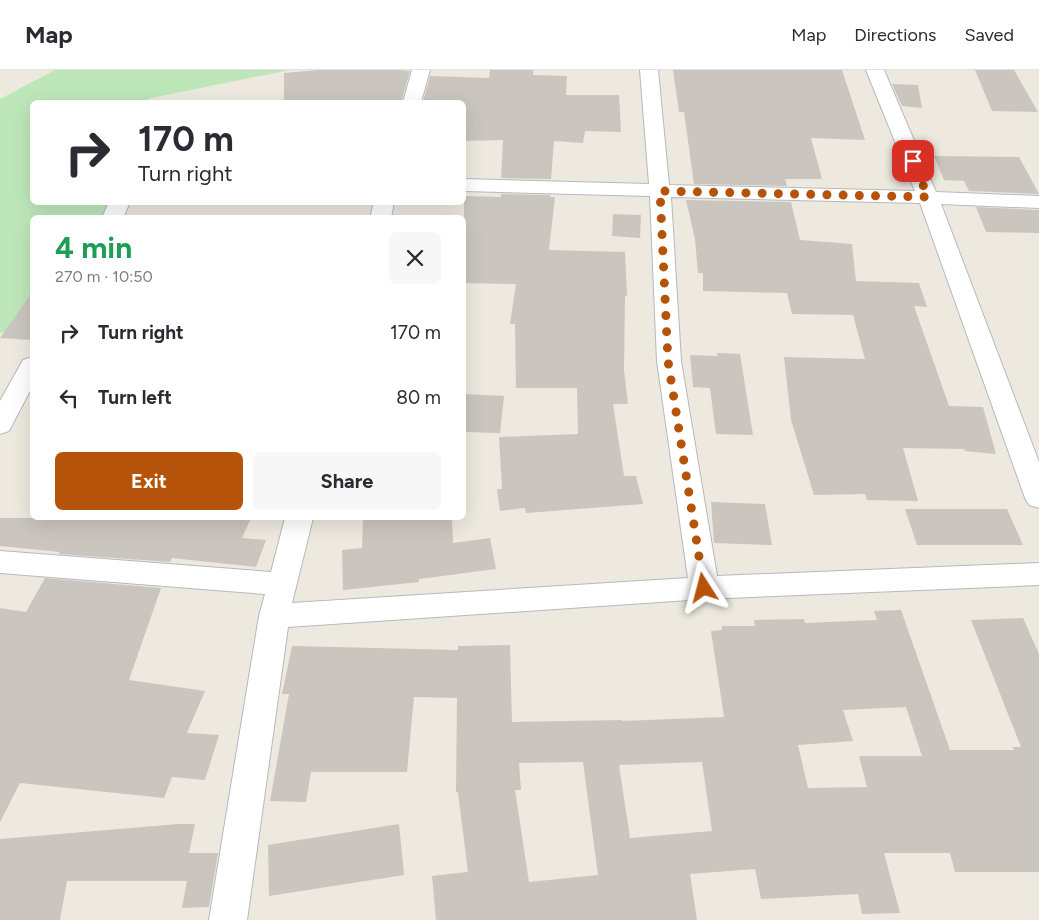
<!DOCTYPE html>
<meta charset="utf-8">
<style>
body{margin:0;font-family:Figtree,sans-serif;background:#f7f7f7;color:#2b2b33;height:100vh;display:flex;flex-direction:column;font-size:19px;white-space:nowrap}
*{box-sizing:border-box;margin:0}
p{font-size:16px;color:#7c7c81}
.icon{flex:none;width:28px;height:28px;fill:none;stroke:currentColor;stroke-width:2;stroke-linecap:round;stroke-linejoin:round}
.map{position:relative;flex:1;overflow:hidden}
.panel{position:absolute;left:30px;top:145px;width:436px;height:305px;display:flex;flex-direction:column;background:#fff;border-radius:8px;box-shadow:0 5px 20px #0002}
.panel>*{flex:none}
.top-card{position:absolute;left:30px;top:30px;width:436px;height:105px;border-radius:8px;box-shadow:0 5px 20px #0002;background:#fff;color:#2b2b33;overflow:hidden}
.pin{position:absolute;display:grid;place-items:center;width:42px;height:42px;color:#fff;margin:-21px;border-radius:10px;box-shadow:0 2px 8px #0006}
.me{position:absolute;width:55px;margin:-28px;rotate:351deg;stroke-linejoin:round;filter:drop-shadow(0 0 4px #0008)}
.turn{display:flex;align-items:center;gap:18px;height:105px;padding:0 25px;font-size:22px}
.turn .icon{width:65px;height:65px;stroke-width:2.5}
.turn b{display:block;font-size:35px;line-height:42px}
.round{display:grid;place-items:center;flex:none;width:52px;height:52px;border-radius:8px;background:#f7f7f7}
.overview{display:flex;align-items:center;justify-content:space-between;height:85px;padding:0 25px}
h1{font-size:30px;font-weight:700;line-height:38px;color:#1e9e55}
.button{display:flex;gap:10px;margin-top:auto;padding:10px 25px}
.button a{flex:1;height:58px;border-radius:8px;background:#b45309;color:#fff;font-size:20px;font-weight:700;line-height:58px;text-align:center}
.button a+a{background:#f7f7f7;color:#2b2b33}
ul{padding:0;list-style:none}
li{display:flex;align-items:center;gap:15px;height:65px;padding:0 25px}
li div{flex:1}
li b{display:block;font-size:19px}
li em{font-style:normal}
header{display:flex;align-items:center;gap:30px;box-sizing:border-box;height:70px;padding:0 25px;background:#fff;border-bottom:1px solid #e1e1e2}
header strong{font-size:24px}
nav{display:flex;gap:28px;margin-inline-start:auto;font-size:18px}
.map>svg:first-child{display:block}
.green{fill:#bde7b9}
.building{fill:#cac5be;fill-rule:evenodd}
.lines{fill:none;stroke-linecap:round;stroke-linejoin:round}
.street-casing{stroke:#b5b9be;stroke-width:2}
.street{fill:#fff;fill-rule:evenodd}
.route{stroke:#b45309;stroke-width:9;stroke-dasharray:0 16.2}
</style>
<header>
<strong>Map</strong>
<nav><a>Map</a><a>Directions</a><a>Saved</a></nav>
</header>
<div class="map">
<svg width="1039" height="850" viewBox="0 0 1039 850">
<rect width="100%" height="100%" fill="#ede9df"/>
<path class="green" d="M55,0H290L151,28L144,32H32V132L113,133L105,147L32,148V251L28,257L0,263V29Z"/>
<path class="building" d="M318,0H397L410,1L401,32H284V3Z
M490,0H533V5L567,6L566,25H619L621,62L585,61L583,73L554,71L551,109L501,108L503,70L464,71V32H423L430,6L489,8Z
M673,0H842L865,70L811,68L822,109H785L787,116L694,114L684,42H679Z
M975,0H1014L1038,42L992,41Z
M892,14L918,15L922,38L902,36Z
M934,86L1019,87L1039,124L969,121L964,111L944,110Z
M501,124L550,125V127H555L549,180L625,182L627,226H625L624,300L628,334H613L624,406H636L643,434L526,443L525,438L500,441L497,419H502L499,367L578,364L577,318H516L515,254H510L516,214L464,213V126L501,127Z
M686,130L791,132L800,170L852,174L856,211L919,213L927,237L914,236L949,336L983,337L996,384L965,381L964,379L903,378L918,431L867,430L865,424L814,425L791,350L784,287L865,289L853,245L792,244L787,223L703,221V203H698L695,169Z
M976,137L1039,140V163L986,162Z
M613,144L641,145L640,168L612,166Z
M32,222V270L0,268Z
M717,283L740,284L753,365L716,364L710,318L693,317L690,285L718,286Z
M464,324L504,326L500,363L464,362Z
M711,432L765,434L772,475L714,473Z
M905,439H1007L1023,475H917Z
M0,448H251L242,468L266,470L256,497L172,488L170,492L59,484L60,482L0,476Z
M363,448H452L453,473L490,468L496,499L419,509V512L343,520L342,480L362,478Z
M45,508L161,518L129,610L205,621L187,663L219,665L205,710L172,707L164,728L20,713L0,752V538L26,542Z
M901,540L950,680H1014L1012,677H1021L971,550L1023,548L1039,584V802H955L950,783H884L900,843L862,844L858,824L761,829L755,799L690,804L697,850H436L432,806L468,802L458,722H456L457,628L414,627L407,702H311L306,732L270,731L289,624H282L292,576L458,580V576L510,575L512,652L622,650V651L724,647L711,561L722,560V556H755L754,550L804,549L805,553L877,550L874,541ZM906,637L922,686H859L867,717L808,718L798,675L853,671L843,640ZM583,692L598,805L529,812L515,720H521L519,693ZM702,692L712,761L630,768L619,695Z
M178,754H195L189,783H218L209,837L182,838L187,811H67L60,850H0V769Z
M399,754L404,805L269,826L268,775Z"/>
<g class="lines">
<g class="street-casing">
<path id="street" d="M412,0H430L421,32H403Z
M640,0H658L669,115L915,121L866,0H884L936,122L1039,126V138L941,134L1039,392V438L1029,435L1025,428L920,133L671,127L681,291L717,506L1039,493V515L704,529L288,557L247,850H209L259,546L265,524L0,503V481L271,502L285,448H313L292,533L688,508L657,291L650,126L464,121V109L649,114Z
M109,132H130L123,148H102Z
M374,132H394L391,148H370Z
M32,287V317L9,361L0,364V331L23,290Z"/>
</g>
<use href="#street" class="street"/>
</g>
<g class="lines">
<path class="route" d="M704,518L668,291L660,121L928,127L913,91"/>
</g>
</svg>
<div class="pin" style="left:913px;top:91px;background:#d93025"><svg class="icon" aria-label="arrive" viewBox="0 0 24 24"><path d="M6 21V4h12l-3 4 3 4H6"/></svg></div>
<svg class="me" style="left:704px;top:518px" viewBox="-20 -20 40 40"><path d="M0-17L14 15 0 8-14 15z" fill="#b45309" stroke="#fff" stroke-width="4"/></svg>
<div class="top-card">
<div class="turn"><svg class="icon" aria-label="right" viewBox="0 0 24 24"><path d="M7 20v-9h11M14 6l5 5-5 5"/></svg><div><b>170 m</b>Turn right</div></div>
</div>
<section class="panel">
<div class="overview"><div><h1>4 min</h1><p>270 m · 10:50</p></div><a class="round"><svg class="icon" aria-label="close" viewBox="0 0 24 24"><path d="M6 6l12 12M18 6L6 18"/></svg></a></div>
<ul>
<li><svg class="icon" aria-label="right" viewBox="0 0 24 24"><path d="M7 20v-9h11M14 6l5 5-5 5"/></svg><div><b>Turn right</b></div><em>170 m</em></li>
<li><svg class="icon" aria-label="left" viewBox="0 0 24 24"><path d="M17 20v-9H6M10 6l-5 5 5 5"/></svg><div><b>Turn left</b></div><em>80 m</em></li>
</ul>
<div class="button"><a>Exit</a><a>Share</a></div>
</section>
</div>
